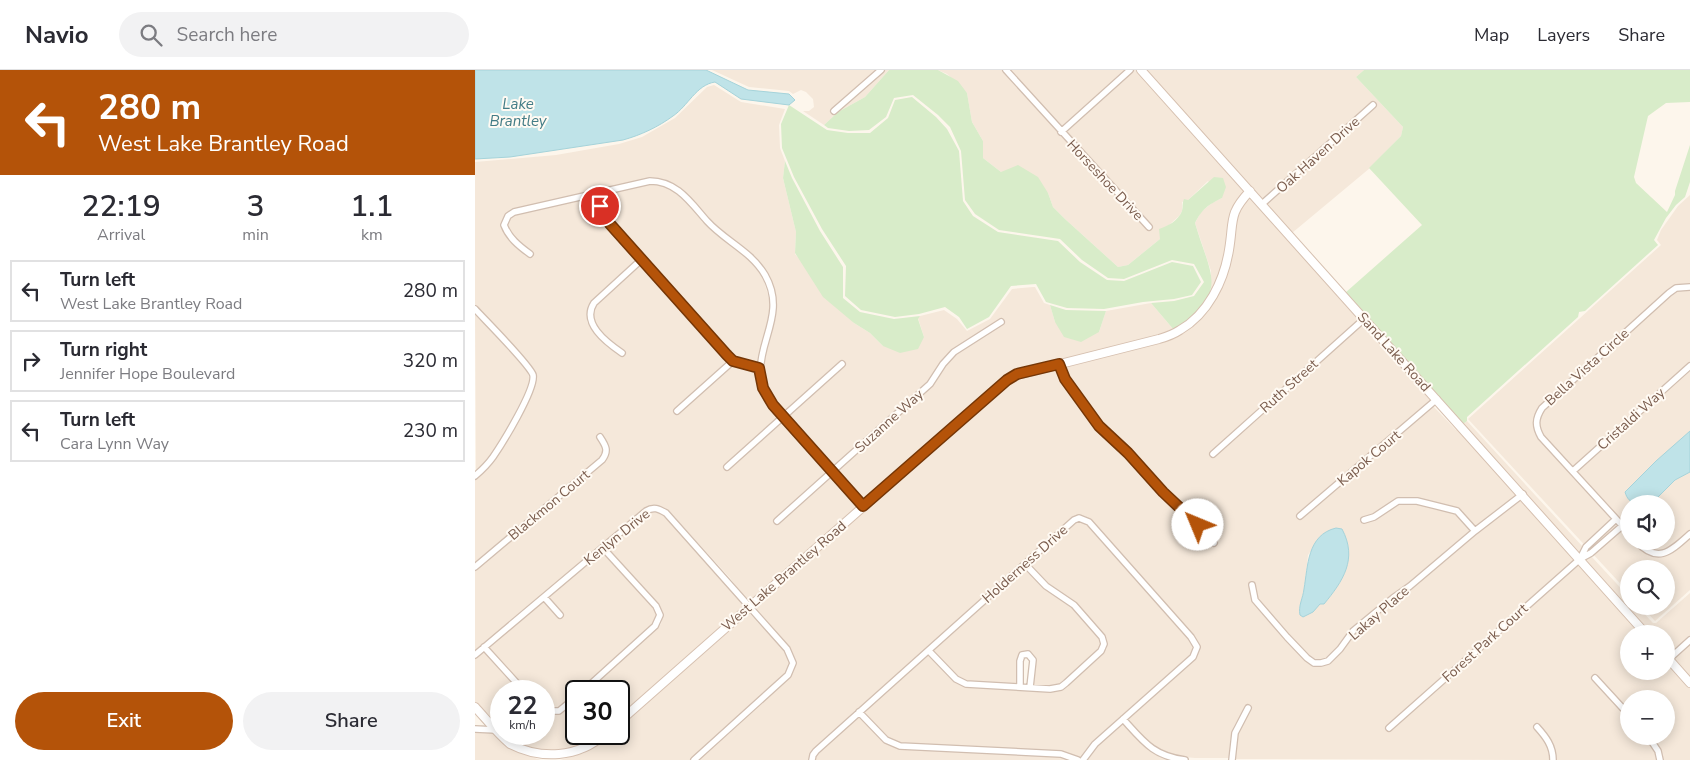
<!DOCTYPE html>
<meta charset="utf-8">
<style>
body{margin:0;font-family:"Nunito Sans",sans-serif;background:#f2f2f3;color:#2b2b33;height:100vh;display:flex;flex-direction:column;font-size:19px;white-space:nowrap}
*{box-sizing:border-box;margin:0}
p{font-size:16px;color:#7c7c81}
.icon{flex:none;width:28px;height:28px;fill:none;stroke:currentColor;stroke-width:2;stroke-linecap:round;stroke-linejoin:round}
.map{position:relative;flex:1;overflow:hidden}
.drawer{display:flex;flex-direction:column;background:#fff;width:475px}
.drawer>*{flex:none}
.hud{background:#b45309;color:#fff;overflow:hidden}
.fabs{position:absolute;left:1145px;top:425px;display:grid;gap:10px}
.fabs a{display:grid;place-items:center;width:55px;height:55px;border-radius:50%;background:#fff;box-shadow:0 2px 12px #0003;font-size:25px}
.speed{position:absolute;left:15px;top:610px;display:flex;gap:10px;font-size:25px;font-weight:700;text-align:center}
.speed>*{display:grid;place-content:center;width:65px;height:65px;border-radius:50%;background:#fff;box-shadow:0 2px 12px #0003;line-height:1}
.speed small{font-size:12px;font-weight:400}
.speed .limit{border:2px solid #111;border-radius:8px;background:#fff;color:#111}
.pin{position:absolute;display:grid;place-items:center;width:42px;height:42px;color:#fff;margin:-21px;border:2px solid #fff;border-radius:50%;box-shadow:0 1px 5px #0007}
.me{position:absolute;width:55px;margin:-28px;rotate:315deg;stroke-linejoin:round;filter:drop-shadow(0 0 4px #0008)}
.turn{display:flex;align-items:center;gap:18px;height:105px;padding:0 15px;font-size:22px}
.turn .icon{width:65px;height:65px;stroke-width:2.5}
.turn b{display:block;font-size:35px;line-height:42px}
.eta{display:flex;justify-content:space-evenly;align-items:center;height:85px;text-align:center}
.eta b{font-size:30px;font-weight:600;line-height:35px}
.cta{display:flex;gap:10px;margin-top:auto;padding:10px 15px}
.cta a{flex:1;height:58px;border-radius:30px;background:#b45309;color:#fff;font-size:20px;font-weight:600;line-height:58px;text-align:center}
.cta a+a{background:#f2f2f3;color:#2b2b33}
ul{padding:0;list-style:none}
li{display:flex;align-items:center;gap:15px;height:62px;margin:0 10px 8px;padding:0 5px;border:2px solid #e1e1e2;border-radius:0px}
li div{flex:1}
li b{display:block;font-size:19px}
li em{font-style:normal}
header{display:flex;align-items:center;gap:30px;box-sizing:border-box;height:70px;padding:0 25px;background:#fff;border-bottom:1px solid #e1e1e2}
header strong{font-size:24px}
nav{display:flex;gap:28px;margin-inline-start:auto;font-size:18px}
.search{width:350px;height:45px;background:#f2f2f3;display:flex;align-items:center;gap:12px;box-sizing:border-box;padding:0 18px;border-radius:28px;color:#7c7c81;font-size:19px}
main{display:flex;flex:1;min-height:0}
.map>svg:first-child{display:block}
.residential{fill:#f5e8da;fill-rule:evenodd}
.green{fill:#d8ecc9}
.water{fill:#bfe3e8;stroke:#a5d3da}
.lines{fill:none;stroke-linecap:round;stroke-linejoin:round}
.street-casing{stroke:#d1beb0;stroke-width:8}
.secondary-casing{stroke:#d6c0b0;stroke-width:10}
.street{stroke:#fff;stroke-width:5.5}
.secondary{stroke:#fff;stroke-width:8}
.route-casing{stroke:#753606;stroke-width:12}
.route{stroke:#b45309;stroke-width:9}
.labels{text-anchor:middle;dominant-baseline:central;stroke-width:4;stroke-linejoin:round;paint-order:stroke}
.street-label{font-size:14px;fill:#7a5c4d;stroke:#fffaf3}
.water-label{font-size:15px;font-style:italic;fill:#437c86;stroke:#fffaf3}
</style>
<header>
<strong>Navio</strong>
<div class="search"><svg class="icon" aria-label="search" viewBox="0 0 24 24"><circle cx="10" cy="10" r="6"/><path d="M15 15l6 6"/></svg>Search here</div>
<nav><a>Map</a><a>Layers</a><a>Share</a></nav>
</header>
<main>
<section class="drawer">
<div class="hud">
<div class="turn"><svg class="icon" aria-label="left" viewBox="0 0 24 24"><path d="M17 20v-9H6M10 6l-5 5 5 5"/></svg><div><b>280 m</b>West Lake Brantley Road</div></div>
</div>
<div class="eta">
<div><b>22:19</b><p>Arrival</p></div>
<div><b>3</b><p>min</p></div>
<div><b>1.1</b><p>km</p></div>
</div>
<ul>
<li><svg class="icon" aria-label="left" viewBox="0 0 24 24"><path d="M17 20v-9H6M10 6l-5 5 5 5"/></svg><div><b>Turn left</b><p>West Lake Brantley Road</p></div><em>280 m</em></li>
<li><svg class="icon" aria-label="right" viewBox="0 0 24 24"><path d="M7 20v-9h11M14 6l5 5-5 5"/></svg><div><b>Turn right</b><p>Jennifer Hope Boulevard</p></div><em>320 m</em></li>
<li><svg class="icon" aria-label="left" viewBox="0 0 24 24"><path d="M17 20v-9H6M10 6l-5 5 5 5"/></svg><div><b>Turn left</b><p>Cara Lynn Way</p></div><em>230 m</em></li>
</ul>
<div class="cta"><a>Exit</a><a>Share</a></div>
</section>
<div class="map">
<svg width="1215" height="690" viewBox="0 0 1215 690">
<rect width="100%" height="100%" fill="#fdf6ec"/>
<path class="residential" d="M237,0H402L356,41L359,45L409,0H414L390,27L363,42L349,55L328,41H334L339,37L338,29L331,22L326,20L318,24L314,21L274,17Z
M463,0H527L674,161L678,157L590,62L658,0H662L771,121L762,131L757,140L752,180L742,211L729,235L736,220V201L720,153L726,142L737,133L747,128L733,111L713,130L707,132V141L704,146L693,156L685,161V169L653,195L643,197L590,149L578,137L573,123L526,102L508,88V71L497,52L492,23L472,4Z
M535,0H652L586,58Z
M670,0H889L881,7L928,57L926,66L895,98L817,163L791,134L902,36L899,32L787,130Z
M239,15L266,32L310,39L304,55L305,78L310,91L308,108L321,162L320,184L379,253L395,263L408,276L449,267L443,248L445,246L469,240L482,249L492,261L515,249L537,219L558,217H560L569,233L575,235L580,252L624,262L631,241L676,233L699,260L695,262L541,302L389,433L362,402L457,316L471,295L481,284L529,253L527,249L477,280L466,292L457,308L358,398L312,347L371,294L367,291L308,343L300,333L290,317L287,298L289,285L301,247L302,234L294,205L285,193L277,184L243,159L203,116L186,109H175L39,139L30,145L26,156L30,164L41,178L55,188L59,183L45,174L35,161L32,155L35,148L40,144L119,126L123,138L133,156L163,190L118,231L114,237L112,245V252L116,258L134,278L147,287L150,283L138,274L120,254L118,249L119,239L121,234L166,194L254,292L199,341L202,345L258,295L282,301L285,319L289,328L304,347L248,398L252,401L307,351L354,402L298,451L301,455L357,405L384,437L273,533L255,508L194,441L181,435L174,436L0,581V500L129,392L135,381L134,375L126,364L121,367L129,378V381L125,388L0,493V410L10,401L20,389L33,367L61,313L58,299L0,234V92L81,85L144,74L167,67L200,48L232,17Z
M175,114H184L199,120L239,163L273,188L288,208L296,235L295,246L282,295L260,289L254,283L137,153L132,143L125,125Z
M775,125L884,250L735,384L738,387L888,253L956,331L822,446L824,450L958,336L981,360L984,358L1101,489L910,658L914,661L1104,493L1164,560L1163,562L1164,564H1154V601H1191V590L1215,617V690H1188L1186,679L1176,666H1191V629H1154V641L1120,604L1116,608L1154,650V666H1169L1181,682L1182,690H1081L1079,677L1077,671L1062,654L1058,657L1072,674L1075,690L760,689L764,657L777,637L772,634L759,656L755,671L754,688H720L699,686L689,683L673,672L652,649L720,588L724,577L723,571L616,450L610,446L604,445L597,448L340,679L334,690H223L315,607L319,601L320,592L315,578L277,537L526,318L542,307L582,297L587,310L594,321L633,370L651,385L686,424L712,447L739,477L743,473L717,443L690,420L627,354L599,318L592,307L588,296L685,272L737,232L762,141ZM849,463L873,475L874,483L824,539L829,521L833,485Z
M1215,125V520L1180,551L1166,536H1191V499H1154V523L993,349L1186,175L1182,170L1186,160L1203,136ZM1154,434H1191V471H1154Z
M0,243L53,302L55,313L29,365L15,386L1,402Z
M992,351L1108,477L1104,484L988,354Z
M176,441L184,442L190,445L250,512L269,537L144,648V621H112L182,558L186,554L188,545L183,534L132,478Z
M604,451L612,454L714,569L719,578L716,585L618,672L606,689L586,681L425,674L413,668L408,664L388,642L453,585L479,611L490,617L542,619H586L593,615L628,583L632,578V572L629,565L601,533L573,514L554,494Z
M127,482L179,538L182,546L178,554L104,621H101V623L88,636L83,638L70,639L69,637V621H53L13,577L68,531L85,548L89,544L73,527Z
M1116,486L1154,527V536H1162L1178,553H1181L1215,523V566L1194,585L1191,582V564H1175L1109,489Z
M550,498L569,519L597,537L625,569L626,574L624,580L585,614L575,616L558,615L560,589L558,584L553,581L546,583L542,590V614L492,611L483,606L458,581Z
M272,541L310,581L315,594L311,603L215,690H85L109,683L134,664H144V655Z
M1215,573V608L1198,589Z
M8,581L45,621H26V661L0,633V588Z
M101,630V664H126L113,674L71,685L38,673L28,664H69V644H85Z
M384,646L409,672L423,679L585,687L597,690H340L343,683Z
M647,653L674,681L693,690H611L622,675Z
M0,662L20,663L42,682L66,690H0Z"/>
<path class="green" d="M414,0H463L483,11L492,23L497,52L508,71V88L526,102L543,95L563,107L573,123L578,137L590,149L643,197L653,195L685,169L684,159C693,156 703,151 707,141C708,137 707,133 709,129L713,130L739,107L748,108L751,117L747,128C733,135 727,139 720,153C736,208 755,221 699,260L676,233L699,231L719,226L729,212L719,194L697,190L649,209L633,208L607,190L585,169L524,160L500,144L490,130L486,81L475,57L463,45L438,25L419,28L411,47L394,60L374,61L353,58L349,55L363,42L390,27Z
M889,0H1215V32L1191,33L1173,46L1159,107L1161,113L1192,142L1200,125V121L1215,75V112L1210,127L1201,135L1191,148L1179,170L1183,175L1110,241L1104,242L1103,247L992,347V351L988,354L870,223L947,155L894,98L926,66L928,57L881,7Z
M437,27L461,47L472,59L484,81L488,131L498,146L523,162L583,171L605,192L632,210L649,211L697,192L718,196L726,212L717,225L699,229L668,232L629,239L592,238L571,232L561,214L536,216L514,247L492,259L484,247L470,237L444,244L420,247L386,240L370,226L371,196L347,159L319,107L307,78L306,54L314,35L352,60L373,63H395L413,48L420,30Z
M310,91L317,108L345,161L368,197V228L385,242L419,249L445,246L443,249L449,267L443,279L425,283L408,276L395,263L379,253L348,227L320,183L321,162L308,108Z
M575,235L591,240L631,241L624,262L606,272L589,267L580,252Z"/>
<path class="water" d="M0,0H231L273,20L314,24L320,30L314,35L266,29L240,12C221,15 213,36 198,46C183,57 166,65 148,70L35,87L0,89Z
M1215,361V402L1200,410L1176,434C1164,434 1154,436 1150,422L1181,391Z
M861,458L867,459C883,489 868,511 849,534H845L838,542L828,547L825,545C823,536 828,528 829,519C833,496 832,465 861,458Z"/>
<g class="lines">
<g class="street-casing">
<path id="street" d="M531,0L674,157
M359,41L406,0
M586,62L655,0
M121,123L125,136L135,154L252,285L258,291L284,298
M787,134L898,35
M55,184C44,176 34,168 29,155L33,146L39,142L175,111C202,111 216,133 232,151C250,171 276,181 290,205C318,254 262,286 298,335L388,437
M0,239C10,250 55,295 58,305C61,319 27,374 18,387C13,394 7,400 0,406
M147,283C131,272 106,253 119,233L166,190
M584,294L590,309L624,356L653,383L688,422L714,445L739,473
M202,341L258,291
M738,384L889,249
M252,397L367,294
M1098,401L1215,296
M825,446L962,329
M889,450L899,447L923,431H942L982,441L1000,461
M302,451L455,314L468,294L479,282L526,252
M1154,463L1066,367C1060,356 1060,349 1067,338L1194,223L1201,218L1215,217
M1161,471C1183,495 1196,481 1215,464
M1105,489L1111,477L1141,449
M0,497L127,390C134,381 131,376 125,367
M777,515L780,530L812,567L832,588L839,593H846L853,591L865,579L878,561L918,528L935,516L1000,461L1048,424
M69,527L85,545
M9,577L49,621
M454,581L481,609L491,614L575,619L586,617L591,613L626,581L629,574L627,567L599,535L571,516L550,494
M0,585L171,441C179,436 184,439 191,443L312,579L318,593L313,605L219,690
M1194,589L1215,570
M1120,608L1154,645
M545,617V591L547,585L553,584L558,590L555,617
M108,621L180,556L185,545L181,536L128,478
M69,641H84L101,627
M384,642L411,670L425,676L586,684L603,690
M648,649C668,671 678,686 710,690
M1062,657C1071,667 1078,676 1078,690
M914,658L1105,489L1116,483L1147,456
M0,659L21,660
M1173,666L1183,681L1185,690
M337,690L338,685L341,681L599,450L604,448L614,452L716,567L722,577L718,587L620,674L608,690
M757,690L760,663L773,638"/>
</g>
<g class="secondary-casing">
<path id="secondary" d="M666,0L1171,564
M1191,586L1215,613
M0,637C11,649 22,663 35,674C66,690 103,688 130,664
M144,652L532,310L542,305L684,269C691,267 699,264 705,260C733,244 749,211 754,180C759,151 753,144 775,121"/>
</g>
<use href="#street" class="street"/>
<use href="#secondary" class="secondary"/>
</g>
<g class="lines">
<g class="route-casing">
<path id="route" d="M125,136L135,154L252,285L258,291L284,298L288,318L298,335L388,436L532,310L542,304L584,294L590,309L624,356L653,383L688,422L723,455"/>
</g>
<use href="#route" class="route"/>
</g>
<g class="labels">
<g class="street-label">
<text transform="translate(843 85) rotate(-42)">Oak Haven Drive</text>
<text transform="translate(630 110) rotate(47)">Horseshoe Drive</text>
<text transform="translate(919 282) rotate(48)">Sand Lake Road</text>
<text transform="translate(1112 297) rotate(-42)">Bella Vista Circle</text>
<text transform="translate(814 316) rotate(-42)">Ruth Street</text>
<text transform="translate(1156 349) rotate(-42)">Cristaldi Way</text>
<text transform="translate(414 351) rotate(-42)">Suzanne Way</text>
<text transform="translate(894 388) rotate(-40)">Kapok Court</text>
<text transform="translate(74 435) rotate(-40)">Blackmon Court</text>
<text transform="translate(142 467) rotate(-39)">Kenlyn Drive</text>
<text transform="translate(550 494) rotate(-42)">Holderness Drive</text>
<text transform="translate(309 506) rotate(-41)">West Lake Brantley Road</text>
<text transform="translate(904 543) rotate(-41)">Lakay Place</text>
<text transform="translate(1010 573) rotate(-42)">Forest Park Court</text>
</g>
<g class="water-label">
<text x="43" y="34">Lake<tspan x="43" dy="17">Brantley</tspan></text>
</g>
</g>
</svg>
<div class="fabs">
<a><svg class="icon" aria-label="sound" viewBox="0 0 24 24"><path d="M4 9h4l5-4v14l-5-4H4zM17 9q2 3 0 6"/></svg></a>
<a><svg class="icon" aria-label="search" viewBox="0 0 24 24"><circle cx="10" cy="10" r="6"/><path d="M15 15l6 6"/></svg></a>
<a>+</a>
<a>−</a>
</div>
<div class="speed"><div>22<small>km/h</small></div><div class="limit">30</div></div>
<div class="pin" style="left:125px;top:136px;background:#d93025"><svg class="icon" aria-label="arrive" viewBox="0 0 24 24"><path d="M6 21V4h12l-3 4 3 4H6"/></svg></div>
<svg class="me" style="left:723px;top:455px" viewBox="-20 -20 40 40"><circle r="19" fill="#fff"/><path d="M0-13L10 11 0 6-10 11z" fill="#b45309"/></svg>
</div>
</main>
